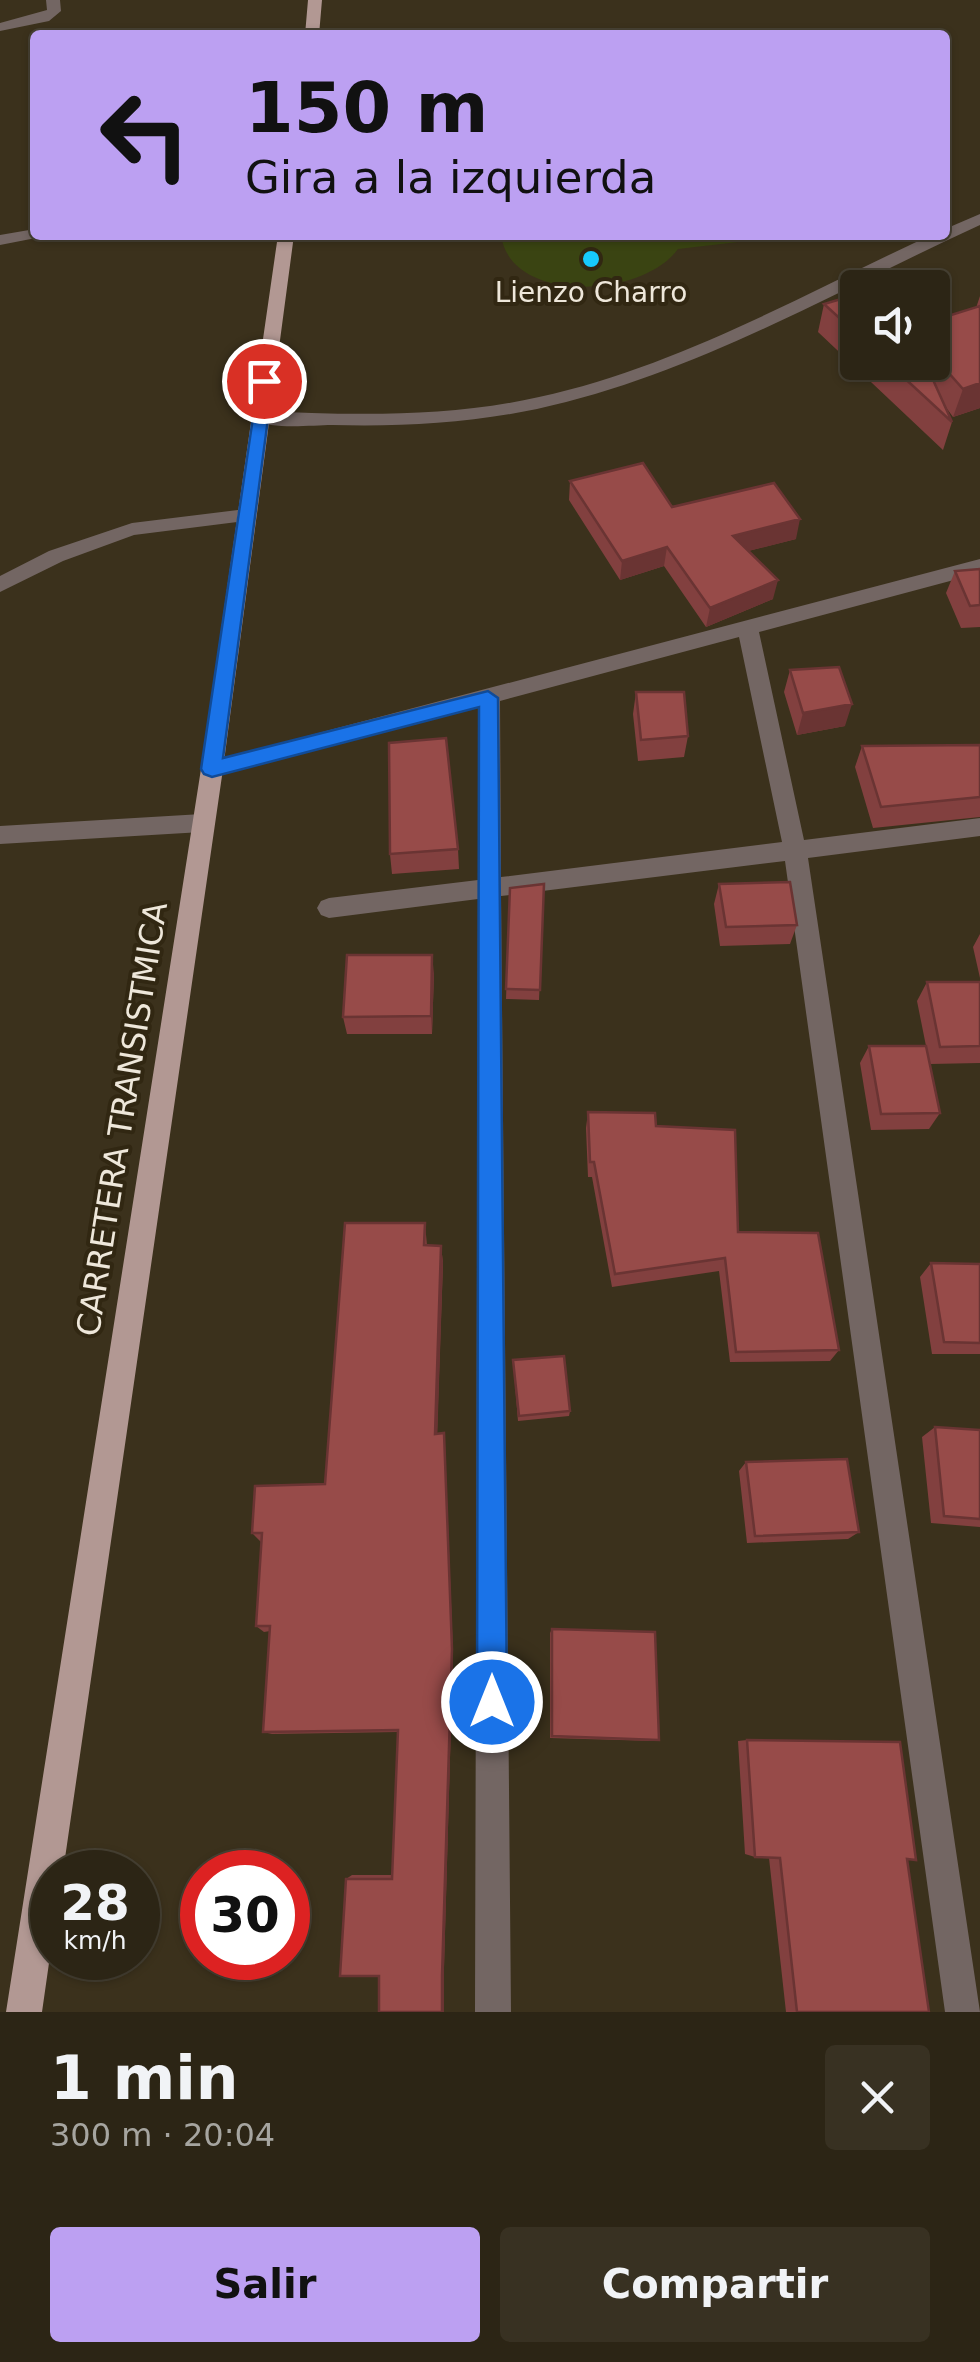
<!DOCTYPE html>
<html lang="es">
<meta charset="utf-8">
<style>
body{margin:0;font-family:"DejaVu Sans",sans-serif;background:#383122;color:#f1f3f6;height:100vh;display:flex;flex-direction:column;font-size:38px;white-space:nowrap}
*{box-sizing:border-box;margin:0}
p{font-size:32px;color:#a6a5a0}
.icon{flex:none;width:55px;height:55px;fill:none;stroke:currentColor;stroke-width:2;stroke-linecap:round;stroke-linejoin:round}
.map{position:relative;height:2012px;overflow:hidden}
.sheet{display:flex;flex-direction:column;background:#2c2515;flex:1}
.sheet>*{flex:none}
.hud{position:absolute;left:30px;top:30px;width:920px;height:210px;border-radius:10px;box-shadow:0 2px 8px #0004,0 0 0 2px #484234;background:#bca0f2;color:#111;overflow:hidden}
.buttons{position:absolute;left:840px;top:270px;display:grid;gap:20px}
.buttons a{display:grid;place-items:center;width:110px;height:110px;border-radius:10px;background:#2c2515;box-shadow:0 2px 8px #0004,0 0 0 2px #484234;font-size:50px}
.speed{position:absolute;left:30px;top:1850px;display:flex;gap:20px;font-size:50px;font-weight:700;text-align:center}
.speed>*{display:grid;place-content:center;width:130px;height:130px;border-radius:50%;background:#2c2515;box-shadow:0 2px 8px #0004,0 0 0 2px #484234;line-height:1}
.speed small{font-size:25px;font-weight:400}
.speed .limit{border:15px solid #d22;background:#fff;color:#111}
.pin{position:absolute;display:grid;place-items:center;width:85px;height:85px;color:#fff;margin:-42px;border:5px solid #fff;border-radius:50%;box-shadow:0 2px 10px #0007}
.me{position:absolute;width:110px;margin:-55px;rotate:0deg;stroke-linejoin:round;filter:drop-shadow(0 0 8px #0008)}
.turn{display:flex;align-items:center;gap:35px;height:210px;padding:0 50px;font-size:45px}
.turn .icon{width:130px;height:130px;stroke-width:2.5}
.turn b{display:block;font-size:70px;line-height:85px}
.round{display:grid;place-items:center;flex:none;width:105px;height:105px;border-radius:10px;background:#383122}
.summary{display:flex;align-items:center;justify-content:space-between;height:170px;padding:0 50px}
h1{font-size:60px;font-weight:700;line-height:75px}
.cta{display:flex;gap:20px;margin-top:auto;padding:20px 50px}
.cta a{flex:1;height:115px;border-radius:10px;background:#bca0f2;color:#111;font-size:40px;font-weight:700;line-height:115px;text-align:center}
.cta a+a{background:#383122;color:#f1f3f6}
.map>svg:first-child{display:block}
.green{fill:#3a4412}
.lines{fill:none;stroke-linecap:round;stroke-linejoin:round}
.minor{fill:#736663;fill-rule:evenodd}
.major{fill:#b29893;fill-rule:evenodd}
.wall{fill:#82403f}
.shaded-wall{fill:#6a3433}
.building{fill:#974b49;stroke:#6a3433;stroke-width:2.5}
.route{fill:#1a73e8;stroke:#114b97;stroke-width:2.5}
.poi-dot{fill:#17cafb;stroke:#312712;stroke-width:4}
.labels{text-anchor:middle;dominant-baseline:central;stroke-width:8;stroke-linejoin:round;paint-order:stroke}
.far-poi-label{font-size:28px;fill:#eee7da;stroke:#312712}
.street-label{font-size:32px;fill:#eee7da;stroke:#312712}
</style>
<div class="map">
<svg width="980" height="2012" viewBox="0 0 980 2012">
<rect width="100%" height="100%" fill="#3b311c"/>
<path class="green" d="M501,235H798L678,249C642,299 510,304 501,235Z"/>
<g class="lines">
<path class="minor" d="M46,0H60L61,11L49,21L0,31V23L47,10Z
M980,214V225C836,291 693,375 537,409C470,423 400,427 332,425C310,425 266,431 250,417L259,411C352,415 447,418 539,397C677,367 804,294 931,235H945V229Z
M35,229V235L41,237L0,245V235Z
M246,509L256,515L253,520L134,535L63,561L0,592V576L49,551L132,523Z
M980,559V573L759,632L804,840L980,818V836L808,858L980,2012H945L785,861L501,896L511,2012H475L478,899L329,918L321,915L317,908L321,901L329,898L478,880V707L212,777L201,769L212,761ZM739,637L782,842L501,877L500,701Z
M202,814L213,823L202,832L0,844V826Z"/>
<path class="major" d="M308,0H322L319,35H305Z
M278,235H294L223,769L63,1872H52V1942L42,2012H6L201,769Z"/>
</g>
<path class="wall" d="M858,294V362H932V321L976,308L980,296V408L953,417L945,406L952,422L943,450L818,332L824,304Z
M570,481L796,539L748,551L773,599L706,627L664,566L620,580L569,500Z
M980,569V627L961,628L946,593L955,571Z
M790,670L845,726L797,735L784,692Z
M636,692L688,736L684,757L638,761L633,714Z
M980,745V817L873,828L855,767L862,746Z
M458,849L459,869L392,874L390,854Z
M544,884L539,1000L506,999L510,888Z
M719,884L797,925L790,944L720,946L714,904Z
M980,934V978L973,947Z
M434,973L432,1034H347L343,1017Z
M927,982H980V1063L930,1064L940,1113L929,1129L871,1130L860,1063L869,1046H926L917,1001Z
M588,1112L656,1126L738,1232L839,1350L830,1361L730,1362L719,1271L612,1287L592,1177H588L586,1128Z
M425,1223L427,1246H441L443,1263L437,1434L444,1433L445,1445L453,1654L444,1968L379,1976L346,1879L352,1875H392L398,1732L272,1734L263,1732L270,1631L264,1632L256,1626L261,1542L252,1533L325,1484Z
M931,1263L980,1264V1354H932L920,1277Z
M513,1360L570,1411L569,1416L518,1421Z
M935,1427L980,1430V1527L931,1523L922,1437Z
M746,1462L859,1532L848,1539L747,1543L739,1471Z
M552,1629L659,1740L654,1741L550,1738V1633Z
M747,1740L907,1859L929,2012H786L769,1858L755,1857L745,1854L738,1741Z"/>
<path class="shaded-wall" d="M980,383V408L953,417L963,389Z
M800,519L796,539L729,556L733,536Z
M667,547L664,566L620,580L622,561Z
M778,580L773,599L706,627L710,608Z
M852,704L845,726L797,735L803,713Z
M432,955L434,973L432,1034L431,1016Z
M441,1246L443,1263L437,1445L435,1434Z
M444,1433L453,1654L444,1968V2012H442Z"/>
<path class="building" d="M858,294V335L824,304Z
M980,306V383L963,389L932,354V321Z
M887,362H925L952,422Z
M643,463L672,507L774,483L800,519L733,536L778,580L710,608L667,547L622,561L570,481Z
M980,569V605L970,606L955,571Z
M839,667L852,704L803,713L790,670Z
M636,692H684L688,736L641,740Z
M446,738L458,849L390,854L389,743Z
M980,745V797L881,807L862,746Z
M790,882L797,925L726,927L719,884Z
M544,884L540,990L506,989L510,888Z
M347,955H432L431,1016L343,1017Z
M927,982H980V1046L940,1047Z
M869,1046H926L940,1113L881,1114Z
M588,1112L655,1113L656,1126L735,1130L738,1232L818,1233L839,1350L736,1352L725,1258L615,1274L594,1162H590Z
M345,1223H425L424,1245L441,1246L435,1434L444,1433L452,1649L442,1976V2012H379V1976H340L346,1879H392L398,1730L263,1732L270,1626H256L262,1533H252L255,1486L325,1484Z
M931,1263L980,1264V1343L944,1342Z
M564,1356L570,1411L519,1416L513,1360Z
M935,1427L980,1430V1519L944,1516Z
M847,1459L859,1532L755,1536L746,1462Z
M552,1629L655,1632L659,1740L552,1736Z
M747,1740L900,1742L916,1860L907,1859L929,2012H797L780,1858L755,1857Z"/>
<path class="route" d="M259,377L273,381L223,758L488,691L498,698L507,1702L503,1713L492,1717L481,1713L477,1702L479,707L212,777L204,774L201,769Z"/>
<circle class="poi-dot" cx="591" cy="259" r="10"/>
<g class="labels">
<g class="far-poi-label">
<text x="591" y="292">Lienzo Charro</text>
</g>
<g class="street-label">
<text transform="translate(122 1119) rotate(-81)">CARRETERA TRANSISTMICA</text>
</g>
</g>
</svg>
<div class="buttons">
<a><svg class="icon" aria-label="sound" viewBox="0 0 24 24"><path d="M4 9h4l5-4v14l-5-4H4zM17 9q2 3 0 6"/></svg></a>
</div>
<div class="speed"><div>28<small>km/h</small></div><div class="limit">30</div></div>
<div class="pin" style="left:264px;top:381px;background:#d93025"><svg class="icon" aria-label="arrive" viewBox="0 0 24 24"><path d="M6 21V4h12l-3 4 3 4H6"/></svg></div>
<svg class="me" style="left:492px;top:1702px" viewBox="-20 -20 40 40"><circle r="17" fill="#1a73e8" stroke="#fff" stroke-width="3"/><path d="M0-11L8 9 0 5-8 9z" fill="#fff"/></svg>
<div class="hud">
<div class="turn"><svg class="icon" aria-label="left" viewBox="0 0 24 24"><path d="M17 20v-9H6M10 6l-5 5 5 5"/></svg><div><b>150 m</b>Gira a la izquierda</div></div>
</div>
</div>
<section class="sheet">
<div class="summary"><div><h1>1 min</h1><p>300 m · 20:04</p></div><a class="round"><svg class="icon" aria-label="close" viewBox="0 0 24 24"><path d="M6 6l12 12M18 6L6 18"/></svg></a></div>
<div class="cta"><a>Salir</a><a>Compartir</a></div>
</section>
